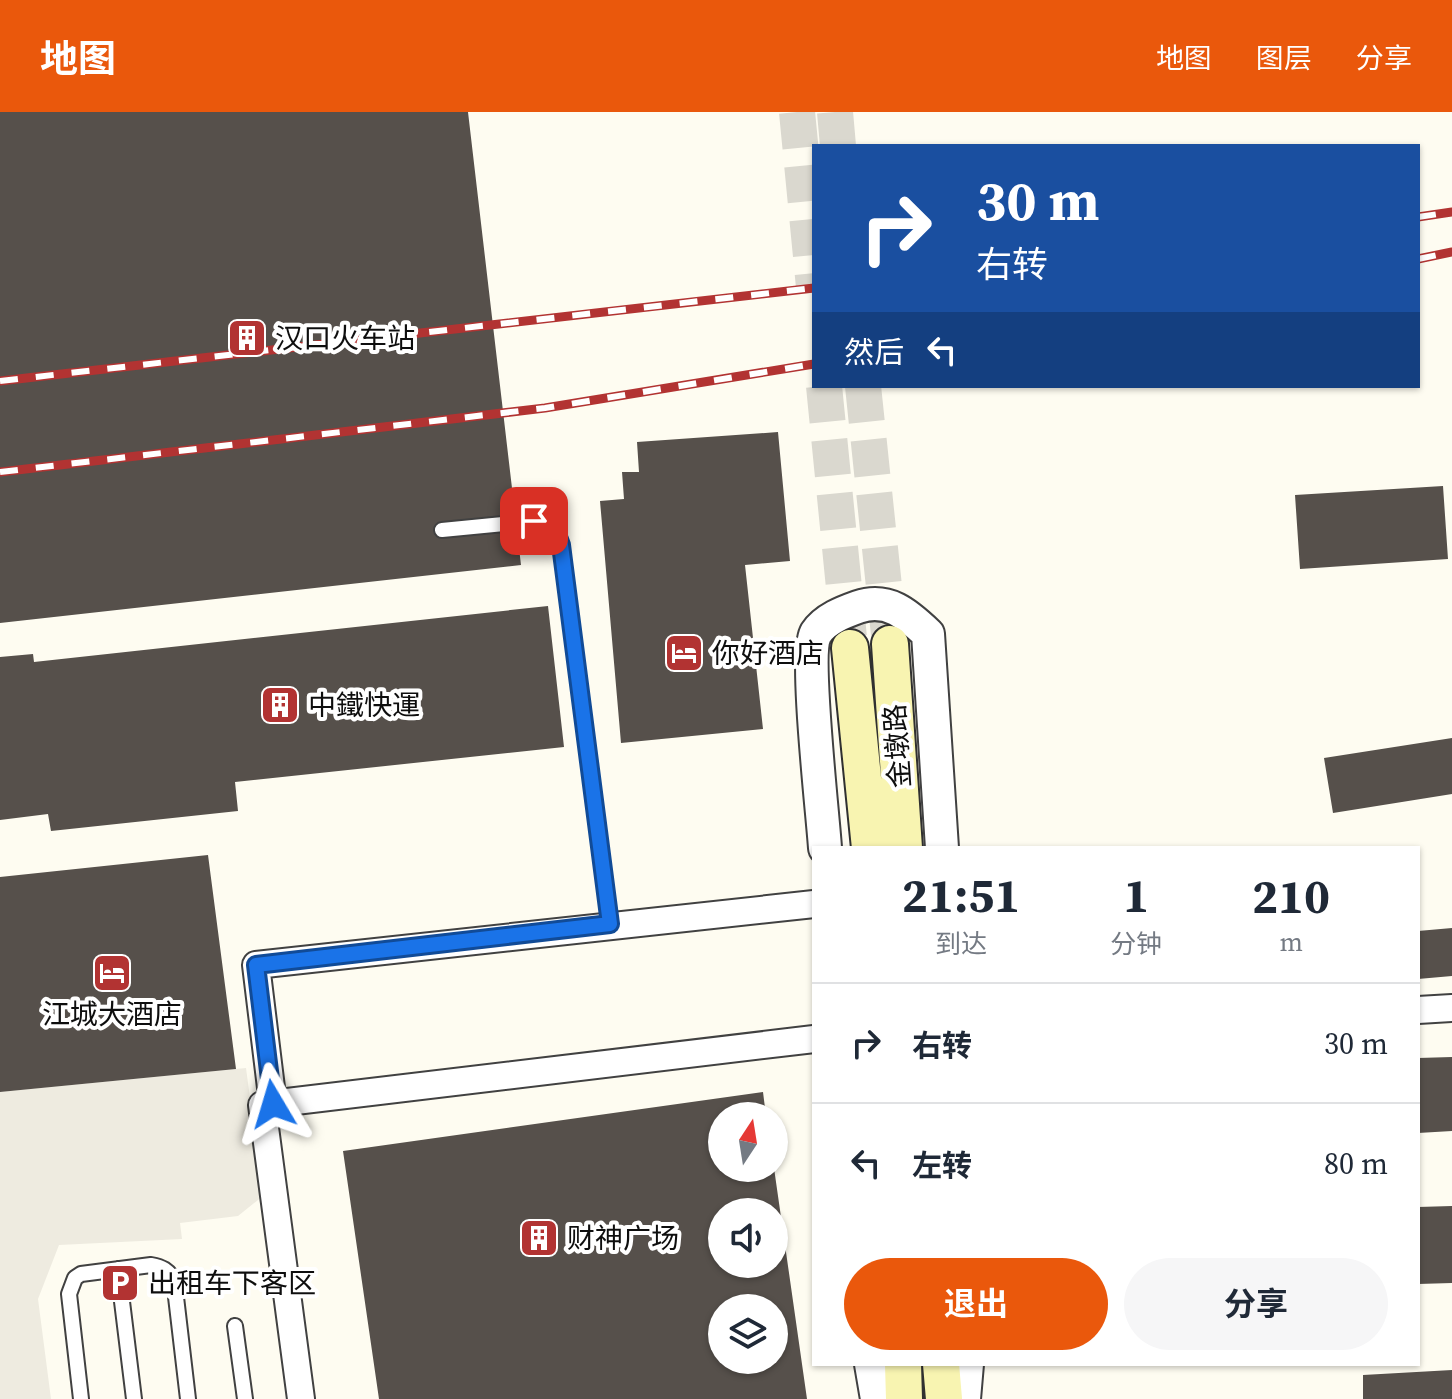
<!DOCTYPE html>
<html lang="zh">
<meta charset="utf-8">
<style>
body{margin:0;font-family:"Source Serif 4","Noto Sans SC",serif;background:#f6f6f7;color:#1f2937;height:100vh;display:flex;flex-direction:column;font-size:30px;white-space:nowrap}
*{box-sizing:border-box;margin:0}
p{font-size:26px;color:#747a83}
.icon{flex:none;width:44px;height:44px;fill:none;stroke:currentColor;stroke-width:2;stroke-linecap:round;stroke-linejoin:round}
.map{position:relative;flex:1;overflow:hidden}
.details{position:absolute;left:812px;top:734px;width:608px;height:520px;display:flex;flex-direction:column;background:#fff;border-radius:0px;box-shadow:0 2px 6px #0004}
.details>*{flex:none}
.banner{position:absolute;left:812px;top:32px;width:608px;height:244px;border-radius:0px;box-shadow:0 2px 6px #0004;background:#1a4fa0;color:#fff;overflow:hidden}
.needle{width:52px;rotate:12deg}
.fabs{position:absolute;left:708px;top:990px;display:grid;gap:16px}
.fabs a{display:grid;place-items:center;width:80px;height:80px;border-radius:50%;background:#fff;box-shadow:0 2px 6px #0004;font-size:40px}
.pin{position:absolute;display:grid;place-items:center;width:68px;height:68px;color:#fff;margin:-34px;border-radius:16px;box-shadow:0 4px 12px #0006}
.me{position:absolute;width:88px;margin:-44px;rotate:353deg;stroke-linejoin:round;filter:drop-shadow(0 0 6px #0008)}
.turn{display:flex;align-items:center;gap:28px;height:168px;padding:0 32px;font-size:36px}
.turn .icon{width:104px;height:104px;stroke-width:2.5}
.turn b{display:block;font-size:56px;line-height:68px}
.then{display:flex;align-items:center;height:76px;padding:0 32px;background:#0003;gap:16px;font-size:30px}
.eta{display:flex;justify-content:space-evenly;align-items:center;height:136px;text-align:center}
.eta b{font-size:48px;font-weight:700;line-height:56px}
.action{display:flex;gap:16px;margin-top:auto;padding:16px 32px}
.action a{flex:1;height:92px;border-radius:48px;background:#ea580c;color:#fff;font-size:32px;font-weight:700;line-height:92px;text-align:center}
.action a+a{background:#f6f6f7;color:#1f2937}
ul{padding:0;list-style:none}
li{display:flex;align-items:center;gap:24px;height:120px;padding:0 32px;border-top:2px solid #e0e1e3}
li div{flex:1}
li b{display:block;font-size:30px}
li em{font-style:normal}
header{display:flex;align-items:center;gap:48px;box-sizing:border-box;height:112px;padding:0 40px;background:#ea580c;color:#fff}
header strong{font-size:38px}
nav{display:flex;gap:44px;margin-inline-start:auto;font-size:28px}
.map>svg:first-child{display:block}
.plaza{fill:#eeebe0}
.building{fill:#56504b;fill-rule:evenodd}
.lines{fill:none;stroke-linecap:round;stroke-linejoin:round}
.secondary-tunnel{stroke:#dad8cf;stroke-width:36;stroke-dasharray:36 18;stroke-linecap:butt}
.service-casing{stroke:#414141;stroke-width:18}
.minor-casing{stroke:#414141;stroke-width:30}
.tertiary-casing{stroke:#414141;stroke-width:36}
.secondary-casing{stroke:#303030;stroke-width:40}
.service{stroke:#fff;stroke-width:14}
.minor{stroke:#fff;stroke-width:26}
.tertiary{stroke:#fff;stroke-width:32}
.secondary{stroke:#f8f4b1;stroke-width:36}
.rail-casing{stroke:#b23332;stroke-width:9}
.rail{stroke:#fff;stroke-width:6;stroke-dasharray:18;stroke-linecap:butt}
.route-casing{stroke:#114b97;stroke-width:20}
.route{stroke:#1a73e8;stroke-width:14}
.labels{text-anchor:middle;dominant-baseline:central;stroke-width:8;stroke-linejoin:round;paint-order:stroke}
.poi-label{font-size:28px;fill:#0e0e0e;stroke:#fff;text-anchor:start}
.street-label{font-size:28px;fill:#0e0e0e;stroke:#fff}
</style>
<header>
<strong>地图</strong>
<nav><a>地图</a><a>图层</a><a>分享</a></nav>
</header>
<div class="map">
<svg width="1452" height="1287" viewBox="0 0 1452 1287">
<rect width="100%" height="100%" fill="#fefcf1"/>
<path class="plaza" d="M246,956L263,1084L238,1104L180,1111L182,1127L59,1133L38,1187L51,1287H0V980Z"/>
<path class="building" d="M0,0H468L521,453L0,511Z
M778,320L790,449L745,453L763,617L621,631L600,389L624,387L622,360H639L637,330Z
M1443,374L1448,447L1300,457L1295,383Z
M548,494L564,635L235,670L238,699L51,719L48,702L0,708V545L33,542L34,550Z
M1452,626V682L1333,701L1324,646Z
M208,743L236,957L0,980V765Z
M1452,816V864L1418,867V819Z
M1452,945V1019L1418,1021V946Z
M763,980L766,1004H722V1056H774L807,1287H379L343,1039ZM722,1100H774V1152H722ZM722,1196H774V1248H722Z
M1452,1094V1171L1418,1172V1095Z
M1452,1258V1287H1363V1263Z"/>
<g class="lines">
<path class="secondary-tunnel" d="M797,0L814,175
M835,0L838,34
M824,274L850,536
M863,274L890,532"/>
<g class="service-casing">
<path id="service" d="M442,418L534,409C550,412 556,418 561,433L610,812
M118,1157L134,1287
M235,1214L245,1287
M81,1287L69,1182L75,1166L81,1162L151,1153C162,1155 168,1158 174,1168L188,1287"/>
</g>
<g class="minor-casing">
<path id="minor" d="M1418,898L1452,896
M273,992L256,853L814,792
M301,1287L262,993L814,927"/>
</g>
<g class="tertiary-casing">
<path id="tertiary" d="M825,736C823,703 804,541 816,521C825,507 844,500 858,495C888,485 907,502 928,522L942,736
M871,1252L877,1287
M964,1287L967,1252"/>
</g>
<g class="secondary-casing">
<path id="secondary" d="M890,532L904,736
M850,536L870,736
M903,1252L904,1287
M941,1252L944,1287"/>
</g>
<use href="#service" class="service"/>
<use href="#minor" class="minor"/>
<use href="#tertiary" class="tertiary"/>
<use href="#secondary" class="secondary"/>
<g class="rail-casing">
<path id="rail" d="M1418,105L1452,100
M1418,147L1452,140
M0,269L814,176
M0,360L545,296L814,252"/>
</g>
<use href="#rail" class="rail"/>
</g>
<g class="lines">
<g class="route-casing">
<path id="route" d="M273,992L256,853L610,812L561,433C556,417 550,413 534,409"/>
</g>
<use href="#route" class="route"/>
</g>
<defs>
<g id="building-square" transform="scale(2)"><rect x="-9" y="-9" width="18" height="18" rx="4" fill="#b23332" stroke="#fff"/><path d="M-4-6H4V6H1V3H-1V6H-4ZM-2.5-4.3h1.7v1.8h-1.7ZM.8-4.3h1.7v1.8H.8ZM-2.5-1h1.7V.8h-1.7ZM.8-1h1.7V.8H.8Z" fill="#fff"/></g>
<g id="hotel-square" transform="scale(2)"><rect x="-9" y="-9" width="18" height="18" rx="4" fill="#b23332" stroke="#fff"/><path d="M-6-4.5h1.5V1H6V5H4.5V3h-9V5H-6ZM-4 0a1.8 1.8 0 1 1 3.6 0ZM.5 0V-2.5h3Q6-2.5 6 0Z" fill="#fff"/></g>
<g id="parking-square" transform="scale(2)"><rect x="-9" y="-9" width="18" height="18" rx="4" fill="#b23332" stroke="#fff"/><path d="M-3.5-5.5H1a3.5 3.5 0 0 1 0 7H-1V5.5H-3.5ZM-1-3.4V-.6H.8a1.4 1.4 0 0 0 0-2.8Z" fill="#fff"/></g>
</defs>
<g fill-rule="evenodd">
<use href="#building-square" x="247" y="226"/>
<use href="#hotel-square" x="684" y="541"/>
<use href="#building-square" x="280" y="593"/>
<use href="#hotel-square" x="112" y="861"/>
<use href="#building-square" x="539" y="1126"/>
<use href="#parking-square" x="120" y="1171"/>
</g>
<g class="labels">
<g class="poi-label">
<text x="275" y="226">汉口火车站</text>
<text x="712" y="541">你好酒店</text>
<text x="308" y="593">中鐵快運</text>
<text x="112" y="902" text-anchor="middle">江城大酒店</text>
<text x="567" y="1126">财神广场</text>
<text x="148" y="1171">出租车下客区</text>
</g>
<g class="street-label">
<text transform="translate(897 634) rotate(-94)">金墩路</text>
</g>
</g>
</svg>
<div class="fabs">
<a><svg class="needle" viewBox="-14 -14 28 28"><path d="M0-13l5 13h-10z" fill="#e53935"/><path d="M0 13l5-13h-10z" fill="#747a83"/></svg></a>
<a><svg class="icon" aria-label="sound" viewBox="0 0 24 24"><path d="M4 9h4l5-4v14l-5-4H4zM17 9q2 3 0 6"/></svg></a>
<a><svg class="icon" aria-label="layers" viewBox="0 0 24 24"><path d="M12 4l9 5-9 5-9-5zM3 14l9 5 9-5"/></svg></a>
</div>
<div class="pin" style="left:534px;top:409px;background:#d93025"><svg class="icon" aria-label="arrive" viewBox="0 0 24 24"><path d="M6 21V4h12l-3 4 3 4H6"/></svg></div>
<svg class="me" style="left:273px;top:992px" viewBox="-20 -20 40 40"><path d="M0-17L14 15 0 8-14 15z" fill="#1a73e8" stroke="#fff" stroke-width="4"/></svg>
<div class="banner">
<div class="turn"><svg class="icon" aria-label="right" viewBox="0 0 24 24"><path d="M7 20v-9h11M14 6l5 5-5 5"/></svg><div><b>30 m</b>右转</div></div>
<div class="then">然后<svg class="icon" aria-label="left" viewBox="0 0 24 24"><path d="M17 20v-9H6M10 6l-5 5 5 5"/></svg></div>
</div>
<section class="details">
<div class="eta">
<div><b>21:51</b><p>到达</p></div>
<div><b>1</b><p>分钟</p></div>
<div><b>210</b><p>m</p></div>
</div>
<ul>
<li><svg class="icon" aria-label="right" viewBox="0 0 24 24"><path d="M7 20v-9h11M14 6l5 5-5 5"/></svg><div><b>右转</b></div><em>30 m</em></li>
<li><svg class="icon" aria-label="left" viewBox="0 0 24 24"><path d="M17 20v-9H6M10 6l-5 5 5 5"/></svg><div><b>左转</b></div><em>80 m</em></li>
</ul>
<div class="action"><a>退出</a><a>分享</a></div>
</section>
</div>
